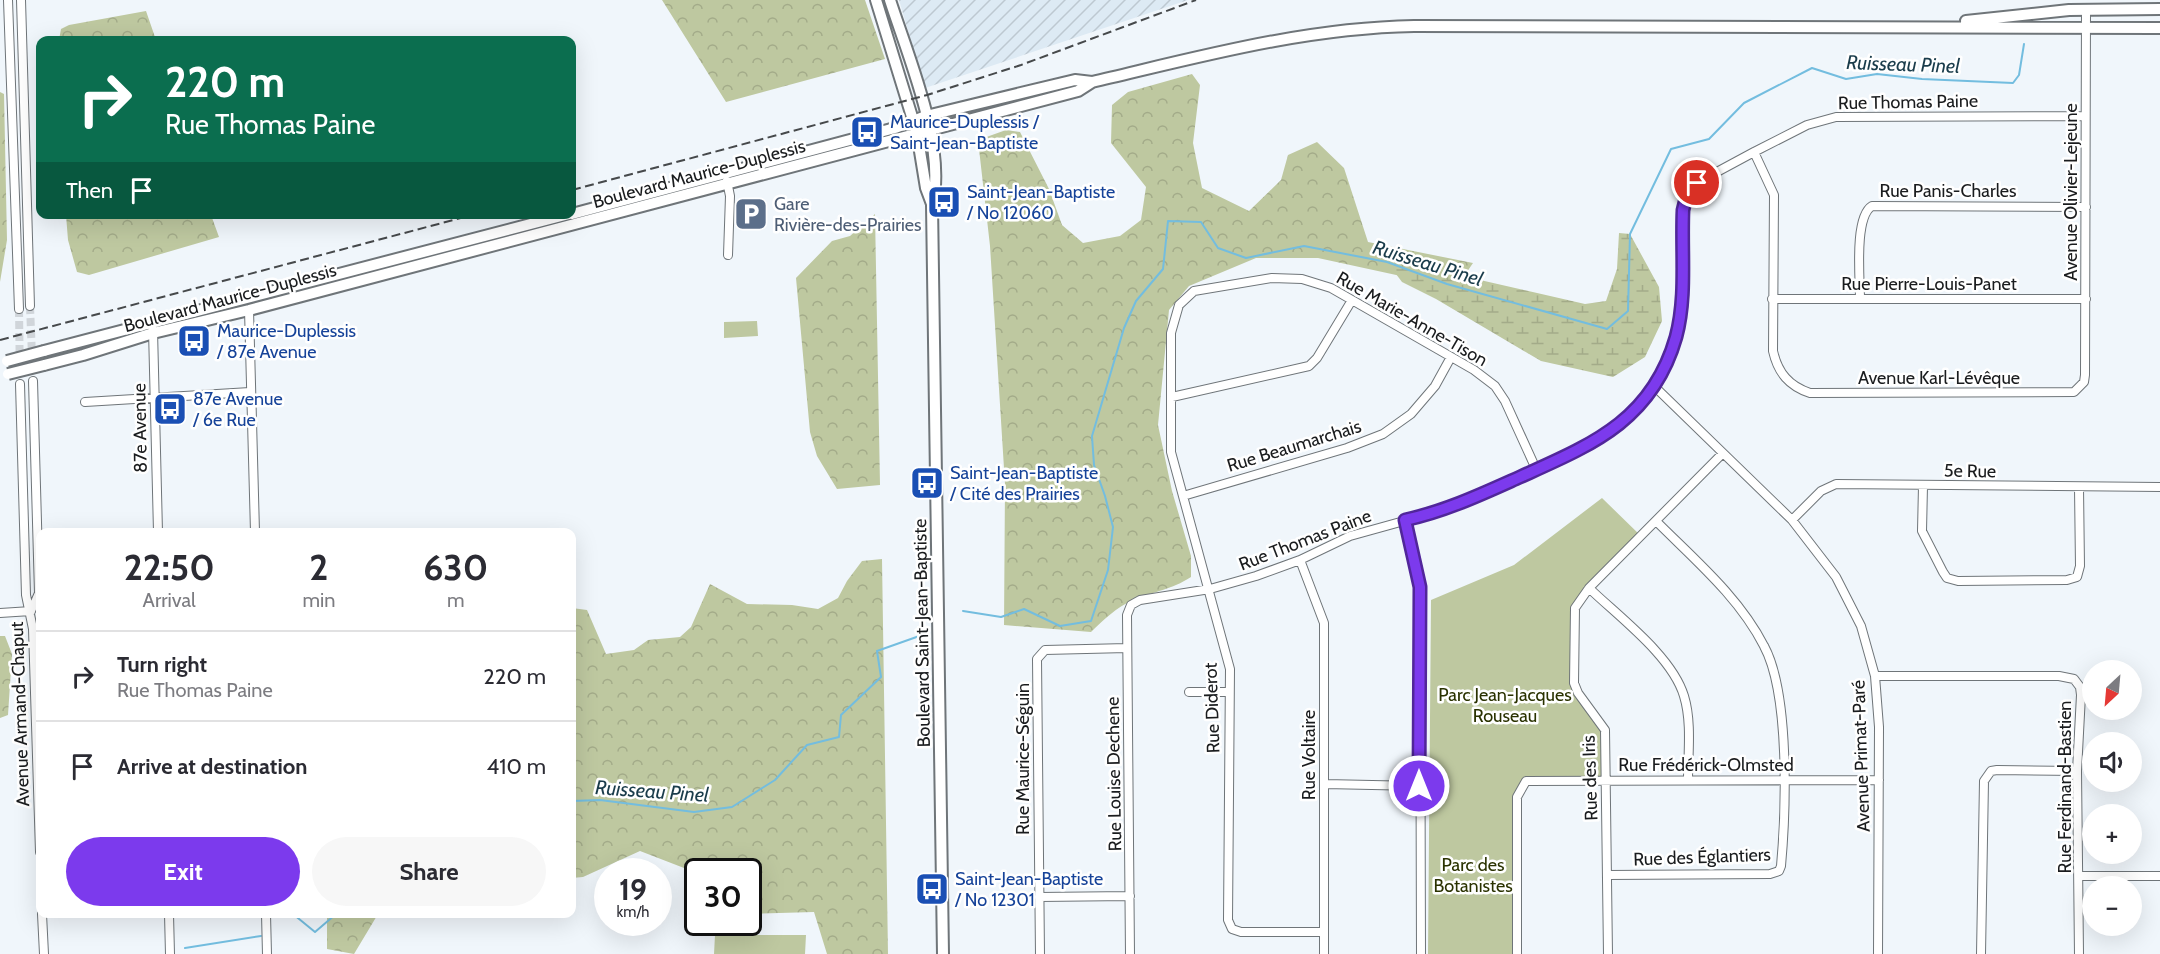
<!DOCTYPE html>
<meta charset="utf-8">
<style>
body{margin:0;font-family:Cabin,sans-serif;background:#f7f7f7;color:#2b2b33;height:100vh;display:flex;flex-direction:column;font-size:22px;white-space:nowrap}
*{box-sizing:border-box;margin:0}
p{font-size:20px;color:#7c7c81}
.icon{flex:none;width:33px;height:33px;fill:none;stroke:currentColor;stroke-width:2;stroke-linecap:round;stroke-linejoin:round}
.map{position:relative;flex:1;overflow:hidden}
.panel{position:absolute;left:36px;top:528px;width:540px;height:390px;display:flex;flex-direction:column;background:#fff;border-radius:12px;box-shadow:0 6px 24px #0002}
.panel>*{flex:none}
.banner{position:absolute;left:36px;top:36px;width:540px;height:183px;border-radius:12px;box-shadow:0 6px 24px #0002;background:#0b6e4f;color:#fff;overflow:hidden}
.needle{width:39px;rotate:206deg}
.buttons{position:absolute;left:2082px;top:660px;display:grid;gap:12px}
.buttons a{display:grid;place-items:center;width:60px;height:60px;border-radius:50%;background:#fff;box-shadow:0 6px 24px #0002;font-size:30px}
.speed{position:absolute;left:594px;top:858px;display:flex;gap:12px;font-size:30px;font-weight:700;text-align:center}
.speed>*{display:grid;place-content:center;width:78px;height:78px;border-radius:50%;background:#fff;box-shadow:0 6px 24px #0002;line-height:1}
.speed small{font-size:15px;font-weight:400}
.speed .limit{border:3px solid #111;border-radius:9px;background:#fff;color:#111}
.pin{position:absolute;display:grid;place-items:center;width:51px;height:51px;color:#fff;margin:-26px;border:3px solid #fff;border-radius:50%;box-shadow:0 2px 6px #0007}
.me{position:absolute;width:66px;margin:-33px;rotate:0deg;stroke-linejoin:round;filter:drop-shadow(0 0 4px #0008)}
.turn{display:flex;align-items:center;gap:21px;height:126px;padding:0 30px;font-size:27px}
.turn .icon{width:78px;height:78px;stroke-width:2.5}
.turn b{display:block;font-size:42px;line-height:51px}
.then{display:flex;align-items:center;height:57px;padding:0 30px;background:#0003;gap:12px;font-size:22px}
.eta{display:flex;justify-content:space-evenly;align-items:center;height:102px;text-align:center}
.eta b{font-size:36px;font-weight:800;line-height:42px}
.primary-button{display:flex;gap:12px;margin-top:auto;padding:12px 30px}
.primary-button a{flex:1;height:69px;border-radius:36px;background:#7c3aed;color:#fff;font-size:24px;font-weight:800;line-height:69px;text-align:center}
.primary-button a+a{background:#f7f7f7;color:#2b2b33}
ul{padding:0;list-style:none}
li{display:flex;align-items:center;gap:18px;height:90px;padding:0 30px;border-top:2px solid #e1e1e2}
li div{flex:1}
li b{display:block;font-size:22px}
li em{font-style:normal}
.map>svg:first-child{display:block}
.industrial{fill:url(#industrial-furrows)}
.green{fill:#bec8a0}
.forest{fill:url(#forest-crowns)}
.wetland{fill:url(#wetland-marsh)}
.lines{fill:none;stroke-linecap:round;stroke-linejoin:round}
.stream{stroke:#73bddf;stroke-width:2}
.street-tunnel{stroke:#d0d5da;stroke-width:8;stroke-dasharray:8 4;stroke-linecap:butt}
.street-casing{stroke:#6f7579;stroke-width:10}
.secondary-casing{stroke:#6f7579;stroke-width:14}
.street{stroke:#fff;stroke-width:8}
.secondary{stroke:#fff;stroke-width:10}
.rail{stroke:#46494b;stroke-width:2;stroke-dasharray:9 4.5;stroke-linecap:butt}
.secondary-bridge-casing{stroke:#6f7579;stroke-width:14;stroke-linecap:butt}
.secondary-bridge{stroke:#fff;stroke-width:10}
.route-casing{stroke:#51269a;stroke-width:15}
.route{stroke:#7c3aed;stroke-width:10}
.labels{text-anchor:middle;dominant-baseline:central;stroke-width:5;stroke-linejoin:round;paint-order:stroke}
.street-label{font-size:18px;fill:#1a1c1e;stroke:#fff}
.transit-label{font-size:18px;fill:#164399;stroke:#fff;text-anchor:start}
.service-label{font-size:18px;fill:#4e5e75;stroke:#fff;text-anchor:start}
.park-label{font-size:18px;fill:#2a3200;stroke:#fff}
.water-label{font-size:20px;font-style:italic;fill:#1a3c4b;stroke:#fff}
</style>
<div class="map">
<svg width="2160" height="954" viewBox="0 0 2160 954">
<defs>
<pattern id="industrial-furrows" width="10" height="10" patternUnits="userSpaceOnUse" patternTransform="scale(1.5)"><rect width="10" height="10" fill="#ddeaf4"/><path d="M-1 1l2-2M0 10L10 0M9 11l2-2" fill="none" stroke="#bdc8d1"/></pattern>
<pattern id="forest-crowns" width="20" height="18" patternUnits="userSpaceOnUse" patternTransform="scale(1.5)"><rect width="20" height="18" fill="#bec8a0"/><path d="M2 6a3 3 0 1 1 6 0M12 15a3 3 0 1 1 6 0" fill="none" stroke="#a3ab89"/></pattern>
<pattern id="wetland-marsh" width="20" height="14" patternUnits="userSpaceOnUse" patternTransform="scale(1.5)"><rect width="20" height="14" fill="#bec8a0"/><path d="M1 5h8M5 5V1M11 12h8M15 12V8" fill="none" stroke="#a3ab89"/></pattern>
</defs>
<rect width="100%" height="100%" fill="#f0f6fb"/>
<path class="industrial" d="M899,0H1188L925,88Z"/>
<path class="green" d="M757,321L758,336L724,338V322Z
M1602,498L1642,537L1575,608L1578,693L1605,730L1607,780H1527L1521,786L1517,954H1428L1431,600L1514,565Z
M715,935H806L805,954H714Z"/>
<path class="forest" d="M662,0H865L885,59L726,102Z
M146,11L156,40H59L61,29L69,25Z
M1192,74L1200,85L1193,143L1202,188L1249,211L1281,180L1288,155L1317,142L1344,168L1368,242L1473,263L1456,288L1318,258H1256L1189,286L1169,310L1158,425L1172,491L1191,556V577C1171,590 1155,591 1133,600C1117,607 1103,620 1091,632L1004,625L1005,484L990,246L978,140L1006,130L1020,132L1049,189L1062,225L1083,243L1120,236L1141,220L1146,187L1111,143L1112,105L1128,92Z
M0,92L4,94L7,240L0,282Z
M875,214L880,485L837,489L817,456L810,432L796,278L832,241L850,236Z
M66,215H211L219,237L89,275L77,272L68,240Z
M882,559L888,954H827L814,912L749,914L748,872L697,873L640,851L583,877L572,878V608L587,610L606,654L634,650L648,640L680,637L691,627L710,584L747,604L792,605L818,609L838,598L847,581L862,561Z
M0,636H5L12,654L8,715L0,718Z
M327,914H378L354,954L327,949Z"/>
<path class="wetland" d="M1619,233L1630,234L1659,287L1662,321L1645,357L1613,377L1541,361L1436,299L1402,282L1387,262L1400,256L1467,277L1585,304L1606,301L1617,269Z"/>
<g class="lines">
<path class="stream" d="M963,611L1001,617L1024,609L1060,626L1091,621L1108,570L1113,527L1105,496L1094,465L1092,436L1124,328L1136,301L1163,269L1168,221L1201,222L1218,248L1246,258L1304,246L1387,262L1447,284L1607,329L1628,311L1630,234L1671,149L1709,139L1744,103L1812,68L1846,79L1877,74L1922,79L2013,83L2019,75L2024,44
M572,801L600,800L694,812L732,807L775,780L807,745L839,737L841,715L881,677L877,651L925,634
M293,914L315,932L336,914
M185,948L261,936"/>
<path class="street-tunnel" d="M30,306L33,381
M19,309L20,384"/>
<g class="street-casing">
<path id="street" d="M8,0L19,309
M21,0L30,306
M1754,152L1774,195L1773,351C1778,373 1789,386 1810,393L2074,392L2084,382L2085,375L2086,10
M727,181L730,196L728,255
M1772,299H2086
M1860,299C1860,278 1854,217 1872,206L2086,207
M249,310L255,532
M153,330L158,532
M20,384L26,595L33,629L40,852
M1654,386L1792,520L1836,577L1861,626L1875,676L1879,727L1878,954
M1172,397L1309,366L1317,358L1352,300
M85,402L250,392
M1923,486L1922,531L1943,572L1947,578L1958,581L2067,580L2077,577L2080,566L2079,488
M1183,496L1347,448L1383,434L1411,414L1435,386L1451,357
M1405,520L1420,587L1421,954
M1792,520L1821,491L1836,484L2160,487
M1300,560L1324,623V954
M1589,588C1619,617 1672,656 1684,696C1692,722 1688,753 1688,780
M31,611L39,593L33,381
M0,613L31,611
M1875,676H2059L2074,679L2080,687L2081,695L2077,771L2079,954
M1189,692H1229
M1325,784L1419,786
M1607,875L1770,874L1779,871L1781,866C1786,811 1790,694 1764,646C1739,597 1695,560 1657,522
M2079,876H2160
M1039,897L1130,896
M42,914L44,954
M169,914L170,954
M266,914L267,954
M1323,932H1241L1232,929L1228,920L1230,669L1171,452V333L1179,305L1194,291L1272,278L1302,279L1331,288L1474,370L1495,386L1505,401L1536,469
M1040,954L1037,659L1045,650L1127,648
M1130,954L1127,615L1131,605L1140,600L1210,589L1256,576L1300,560L1350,536L1451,508L1576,452L1600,438L1623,421L1644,398L1654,386L1670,352L1682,308L1683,210L1689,193L1702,180L1754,152L1807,125L1836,117L2085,116
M1517,954V797L1526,781L1879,780
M1608,954L1605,730L1578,693L1574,683L1575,608L1589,588L1722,454
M1981,954L1984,781L1991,771L1997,770L2077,771"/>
</g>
<g class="secondary-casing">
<path id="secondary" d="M876,0L917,133L926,188L932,204
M890,0C908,56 947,147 932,205L943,954
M1966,21L2069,10L2160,9
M572,214L895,128L926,116L1075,80L1092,82C1199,57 1303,28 1414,26L2160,28
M44,351L569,214
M44,365L83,355L153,333L249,310L1078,91L1092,82"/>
</g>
<use href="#street" class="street"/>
<use href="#secondary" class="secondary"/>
<path class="rail" d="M572,190L927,95L1021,65L1196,0
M0,340L476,214"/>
<g class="secondary-bridge-casing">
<path id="secondary-bridge" d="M7,361L44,351
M8,374L44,365"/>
</g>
<use href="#secondary-bridge" class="secondary-bridge"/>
</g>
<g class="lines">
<g class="route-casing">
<path id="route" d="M1419,786L1420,587L1405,520C1446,511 1482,494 1520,477C1591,445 1652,421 1676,337C1687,296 1681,252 1683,210L1686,198L1697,183"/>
</g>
<use href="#route" class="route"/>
</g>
<defs>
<g id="bus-square" transform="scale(1.725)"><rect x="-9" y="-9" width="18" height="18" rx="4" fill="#1a4fb4" stroke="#fff"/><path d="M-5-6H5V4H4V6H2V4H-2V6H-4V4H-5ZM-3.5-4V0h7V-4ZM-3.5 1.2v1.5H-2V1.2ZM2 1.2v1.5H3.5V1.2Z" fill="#fff"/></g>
<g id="parking-square" transform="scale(1.725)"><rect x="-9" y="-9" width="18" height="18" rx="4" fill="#5c6f8a" stroke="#fff"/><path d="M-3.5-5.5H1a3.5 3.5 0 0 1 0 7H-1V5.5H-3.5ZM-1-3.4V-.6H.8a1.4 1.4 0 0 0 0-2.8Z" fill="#fff"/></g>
</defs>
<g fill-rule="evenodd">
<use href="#bus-square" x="867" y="132"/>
<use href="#bus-square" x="944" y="202"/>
<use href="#parking-square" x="751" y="214"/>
<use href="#bus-square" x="194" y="341"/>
<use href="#bus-square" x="170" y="409"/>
<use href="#bus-square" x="927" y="483"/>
<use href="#bus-square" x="932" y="889"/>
</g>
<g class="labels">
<g class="street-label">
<text transform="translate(1908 102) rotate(-1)">Rue Thomas Paine</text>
<text transform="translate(699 174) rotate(-15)">Boulevard Maurice-Duplessis</text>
<text x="1948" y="191">Rue Panis-Charles</text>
<text transform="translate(2071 192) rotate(-90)">Avenue Olivier-Lejeune</text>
<text x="1929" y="284">Rue Pierre-Louis-Panet</text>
<text transform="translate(230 298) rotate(-15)">Boulevard Maurice-Duplessis</text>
<text transform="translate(1412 319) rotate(30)">Rue Marie-Anne-Tison</text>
<text x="1939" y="378">Avenue Karl-Lévêque</text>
<text transform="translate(140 428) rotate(-91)">87e Avenue</text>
<text transform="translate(1294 446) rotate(-17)">Rue Beaumarchais</text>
<text transform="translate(1970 471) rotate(1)">5e Rue</text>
<text transform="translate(1305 540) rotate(-21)">Rue Thomas Paine</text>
<text transform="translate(922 633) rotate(-91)">Boulevard Saint-Jean-Baptiste</text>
<text transform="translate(1212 708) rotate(-92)">Rue Diderot</text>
<text transform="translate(20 714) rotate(-92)">Avenue Armand-Chaput</text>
<text transform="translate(1309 755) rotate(-90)">Rue Voltaire</text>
<text transform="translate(1861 756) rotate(-92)">Avenue Primat-Paré</text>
<text transform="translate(1023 759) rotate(-90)">Rue Maurice-Séguin</text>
<text x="1706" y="765">Rue Frédérick-Olmsted</text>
<text transform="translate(1114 774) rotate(-91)">Rue Louise Dechene</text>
<text transform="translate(1590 778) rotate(-92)">Rue des Iris</text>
<text transform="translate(2065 787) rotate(-90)">Rue Ferdinand-Bastien</text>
<text transform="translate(1702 857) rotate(-2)">Rue des Églantiers</text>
</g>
<g class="transit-label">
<text x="890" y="122">Maurice-Duplessis /<tspan x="890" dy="21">Saint-Jean-Baptiste</tspan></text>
<text x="967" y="192">Saint-Jean-Baptiste<tspan x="967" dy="21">/ No 12060</tspan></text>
<text x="217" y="331">Maurice-Duplessis<tspan x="217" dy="21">/ 87e Avenue</tspan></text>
<text x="193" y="399">87e Avenue<tspan x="193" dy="21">/ 6e Rue</tspan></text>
<text x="950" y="473">Saint-Jean-Baptiste<tspan x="950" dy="21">/ Cité des Prairies</tspan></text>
<text x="955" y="879">Saint-Jean-Baptiste<tspan x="955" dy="21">/ No 12301</tspan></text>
</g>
<g class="service-label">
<text x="774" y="204">Gare<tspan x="774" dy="21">Rivière-des-Prairies</tspan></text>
</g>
<g class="park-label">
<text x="1505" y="695">Parc Jean-Jacques<tspan x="1505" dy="21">Rouseau</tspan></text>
<text x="1473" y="865">Parc des<tspan x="1473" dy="21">Botanistes</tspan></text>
</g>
<g class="water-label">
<text transform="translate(1903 64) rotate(2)">Ruisseau Pinel</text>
<text transform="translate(1428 263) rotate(17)">Ruisseau Pinel</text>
<text transform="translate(652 791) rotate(4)">Ruisseau Pinel</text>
</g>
</g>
</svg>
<div class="buttons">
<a><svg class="needle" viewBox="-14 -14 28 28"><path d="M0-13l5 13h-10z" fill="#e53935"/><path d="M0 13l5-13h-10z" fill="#7c7c81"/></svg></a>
<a><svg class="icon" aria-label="sound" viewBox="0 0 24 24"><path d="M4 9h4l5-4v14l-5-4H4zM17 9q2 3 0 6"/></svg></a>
<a>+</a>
<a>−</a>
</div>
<div class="speed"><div>19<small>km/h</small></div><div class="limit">30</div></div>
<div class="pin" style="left:1697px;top:183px;background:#d93025"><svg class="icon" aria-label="arrive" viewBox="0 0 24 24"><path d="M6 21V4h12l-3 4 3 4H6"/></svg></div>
<svg class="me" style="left:1419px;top:786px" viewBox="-20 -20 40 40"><circle r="17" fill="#7c3aed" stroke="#fff" stroke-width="3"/><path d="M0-11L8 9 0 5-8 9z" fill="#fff"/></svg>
<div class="banner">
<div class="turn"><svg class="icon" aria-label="right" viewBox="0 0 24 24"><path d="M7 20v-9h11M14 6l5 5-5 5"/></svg><div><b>220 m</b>Rue Thomas Paine</div></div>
<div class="then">Then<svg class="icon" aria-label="arrive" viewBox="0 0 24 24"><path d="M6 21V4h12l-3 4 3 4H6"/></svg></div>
</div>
<section class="panel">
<div class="eta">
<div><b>22:50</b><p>Arrival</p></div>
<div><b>2</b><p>min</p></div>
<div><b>630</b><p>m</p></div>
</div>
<ul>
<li><svg class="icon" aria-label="right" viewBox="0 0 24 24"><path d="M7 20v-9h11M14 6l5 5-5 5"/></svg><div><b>Turn right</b><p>Rue Thomas Paine</p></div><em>220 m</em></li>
<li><svg class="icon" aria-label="arrive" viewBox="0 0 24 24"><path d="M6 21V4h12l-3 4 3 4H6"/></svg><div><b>Arrive at destination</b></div><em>410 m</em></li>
</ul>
<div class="primary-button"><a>Exit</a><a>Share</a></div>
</section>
</div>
